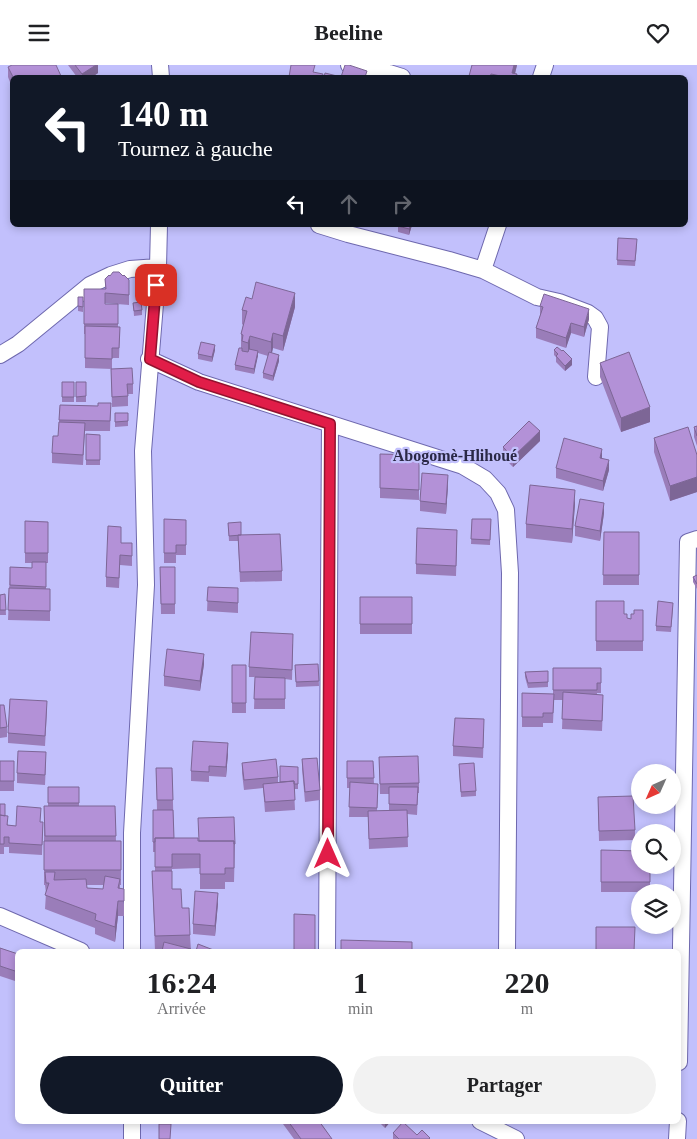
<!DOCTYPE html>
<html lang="fr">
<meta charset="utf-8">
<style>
body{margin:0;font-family:"Times New Roman",serif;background:#f2f2f2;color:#202124;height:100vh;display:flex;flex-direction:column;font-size:19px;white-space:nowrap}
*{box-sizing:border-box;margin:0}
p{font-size:16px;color:#757577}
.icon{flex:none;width:28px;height:28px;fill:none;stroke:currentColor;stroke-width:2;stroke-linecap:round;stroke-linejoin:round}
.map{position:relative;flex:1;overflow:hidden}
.details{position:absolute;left:15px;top:884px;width:666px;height:175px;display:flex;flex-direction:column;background:#fff;border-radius:8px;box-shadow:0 2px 8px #0003}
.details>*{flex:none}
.hud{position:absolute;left:10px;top:10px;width:678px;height:152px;border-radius:8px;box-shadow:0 2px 8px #0003;background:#111827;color:#fff;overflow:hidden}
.needle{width:32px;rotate:225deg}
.buttons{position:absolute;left:631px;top:699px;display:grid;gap:10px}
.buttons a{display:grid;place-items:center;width:50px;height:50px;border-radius:50%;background:#fff;box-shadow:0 2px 8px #0003;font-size:25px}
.pin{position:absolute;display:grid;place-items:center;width:42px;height:42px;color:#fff;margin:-21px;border-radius:10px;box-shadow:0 2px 8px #0006}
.me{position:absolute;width:55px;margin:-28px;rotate:0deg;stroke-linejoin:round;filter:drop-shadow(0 0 4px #0008)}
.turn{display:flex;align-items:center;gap:18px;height:105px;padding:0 25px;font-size:22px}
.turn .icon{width:65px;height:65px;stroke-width:2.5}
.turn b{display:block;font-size:35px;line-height:42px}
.lanes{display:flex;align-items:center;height:48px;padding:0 25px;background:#0003;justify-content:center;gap:25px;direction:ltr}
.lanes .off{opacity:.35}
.eta{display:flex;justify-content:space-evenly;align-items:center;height:85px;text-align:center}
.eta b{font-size:30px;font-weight:600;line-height:35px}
.primary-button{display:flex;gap:10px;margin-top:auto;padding:10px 25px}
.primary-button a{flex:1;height:58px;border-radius:30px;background:#111827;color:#fff;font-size:20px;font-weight:600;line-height:58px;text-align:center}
.primary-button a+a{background:#f2f2f2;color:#202124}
header{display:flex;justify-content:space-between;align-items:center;height:65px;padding:0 25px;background:#fff;font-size:22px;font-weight:600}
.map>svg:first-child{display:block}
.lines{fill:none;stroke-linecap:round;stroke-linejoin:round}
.street-casing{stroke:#6e68ae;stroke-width:18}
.street{stroke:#fff;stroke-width:16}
.wall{fill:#9a7db9;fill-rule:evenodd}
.shaded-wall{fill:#7d6696}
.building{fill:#b391d7;stroke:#7d6696}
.route-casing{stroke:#92132f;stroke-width:12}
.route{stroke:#e11d48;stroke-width:9}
.labels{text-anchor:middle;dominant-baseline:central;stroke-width:4.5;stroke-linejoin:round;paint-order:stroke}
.quarter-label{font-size:16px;font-weight:bold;fill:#2a2846;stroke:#c2c0fc}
</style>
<header><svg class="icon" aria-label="menu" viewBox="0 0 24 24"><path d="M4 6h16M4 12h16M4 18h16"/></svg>Beeline<svg class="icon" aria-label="heart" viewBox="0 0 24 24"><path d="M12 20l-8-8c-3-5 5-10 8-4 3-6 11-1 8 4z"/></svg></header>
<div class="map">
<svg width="697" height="1074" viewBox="0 0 697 1074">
<rect width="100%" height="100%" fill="#c2c0fc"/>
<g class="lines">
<g class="street-casing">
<path id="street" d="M160,0L161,12
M349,0L389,8L402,12
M541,12L545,0
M319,160L348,169L449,195L483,205L537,232L559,237L588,248L595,253L600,262L596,312
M483,205L498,160
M0,290L18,279L90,220L111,210L130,204L158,202
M149,294L199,317L463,401L485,414L498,428L506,445L510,508L507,886
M0,851L81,886
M132,886V768L146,520L143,386L158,202L159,160
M327,886L330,359
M679,997L688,477L697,474
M132,1056V1074
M480,1056L516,1074
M677,1074L678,1056"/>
</g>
<use href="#street" class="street"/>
</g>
<path class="wall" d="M68,0H98V8L92,12H77Z
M472,0H517L515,9L517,12H469Z
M8,2L61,12H12V22L8,12Z
M412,160L409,170L398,167V161Z
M618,173L637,180L635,201L617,200Z
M110,211H123L129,215V240L105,238V239H118V262H120L119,293H112V304L85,303V269H84V224H105V214Z
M78,232H83V247L78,246Z
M252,234L295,242L283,286L273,283L272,288L279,296L273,316L263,313V308L268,291L258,288L254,309L235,305V300L241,283V269L243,260L242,259V245Z
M133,238L142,245V250L134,251Z
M540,241L589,254L584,272L571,268L566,283L536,273V263L540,251Z
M215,285L212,297L198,294V289Z
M554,285L572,300L565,306L556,297V292L554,290Z
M600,298L650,357L621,367L600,312Z
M111,304L133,319V329H128V341L112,342Z
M62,317H74V337H62Z
M76,317H86V337H76Z
M111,338L110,366H85L83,400L52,398V388L58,371L60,340L98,341Z
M115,348H128V361L115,362Z
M697,361V381L694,372V362Z
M86,369L100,370V400H86Z
M654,373L697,390V427L670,436L654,387Z
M540,376L513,402L503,392V382Z
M380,389L419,390V435L380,433Z
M602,393L609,405L603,426L556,413V403Z
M448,420L446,449L420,446V436Z
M575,439L572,478L526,473V459Z
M604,448L600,476L575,471V461Z
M164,454L186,455V490H176V498H164Z
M472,454H491L490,480L471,479Z
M25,456L48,457V498H46V524H50V556L8,555L10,502L32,503V498H25Z
M228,458L282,506V516L240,517L238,476H229Z
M604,467H639V520H603Z
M457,475L456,511L416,509V499Z
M121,478L132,488V501L120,500L119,523L106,522V512Z
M160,502H175V549H161Z
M697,510V524L693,517V512Z
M208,522L238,523V548L207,546Z
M5,529L6,550H0V530Z
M360,532H412V569H360Z
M596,536L624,549L627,553L631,554L634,549L643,545V586H596Z
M673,543L671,567L656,566V561Z
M293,579L292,615L285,614V644H254L255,612H249V602Z
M204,599L200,626L164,621V611Z
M318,599L319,621L296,622L295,600Z
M232,600H246V648H232Z
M553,603H601V628H597V629L603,640L602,666L562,664L563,635H554L553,658H543V662H522V628L553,629Z
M548,606V622L528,623L525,612V607Z
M0,640L7,662V672L0,673Z
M47,646L45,681L8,678V668Z
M484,664L483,693L453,691V681Z
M228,688L226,712L209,711V717L191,716V706Z
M379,692L419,718V728H418L417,750L407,749L408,782L369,784L368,752H349L350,723H347V696H373L374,719H378L377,746L389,745V729H380Z
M302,694L320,725V735L305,737L302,704Z
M0,696H14V726H0Z
M46,697L45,720L17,718V708Z
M242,698L278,712V718L280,717L298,702V724H294L295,745L265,747L263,723L244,725L242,708Z
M156,703H172L174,773L198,776L235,779L234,817H225V824H200V803L172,804V824L182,843L190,870L191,886H155L152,806H155V787H153V745H157Z
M459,704L476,726V731L461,732Z
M48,722H79V741H115L116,776H121V820H120V823L124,839V851H118L115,877L95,869V863L45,844L46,828L45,820H44V741H48ZM86,820H104L103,824L87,823Z
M598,732L635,765V775L599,776Z
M0,739L8,760L16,761L43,757L42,790L9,788V782H4V789H0Z
M601,785L650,800V827H601Z
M218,838L215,871L193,869V859Z
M0,883L18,889V917L0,911Z
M158,1056H171L158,1057Z
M283,1056H319L332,1074H294L283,1059Z
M378,1056H391L385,1063Z
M393,1068L417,1070L430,1074H393Z"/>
<path class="shaded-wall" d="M96,0H98V8L92,12H82V9Z
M514,0H517L514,12L512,8Z
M411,160H412L409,170V164Z
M295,228V242L283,286V271Z
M589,244V254L584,272V262Z
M571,258V268L566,283V273Z
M273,268V283L271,291V277Z
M250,271V286L248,293V278Z
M215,280V285L212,297V292Z
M258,286V291L254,309V304Z
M279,290V296L273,316V311Z
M572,294V300L565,306V301Z
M650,342V357L621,367V353Z
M540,366V376L513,402V392Z
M602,384V394L600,393Z
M609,395V405L603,426V416Z
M448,410V420L446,449V439Z
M697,412V427L670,436V421Z
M575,425V439L572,478V464Z
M604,438V448L600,476V466Z
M204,589V599L200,626V616Z
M228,678V688L226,712V702Z
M218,828V838L215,871V861Z
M118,836V851L115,877V862Z
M180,1056H188L180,1058Z
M385,1056H391L385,1063Z"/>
<path class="building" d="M12,0H56L61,11L58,12H13L8,2Z
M75,0H96L82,9Z
M291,0H315L313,7L323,9L322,12H289Z
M345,0H349L367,6L365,12H341Z
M472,0H514L512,8L517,9L516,12H505L491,9L490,12H474L469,11Z
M325,8L341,12H331L327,11L326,12H324Z
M399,160H411L409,164L398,161Z
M618,173L637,174L635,196L617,195Z
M113,207H119L123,211L124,210L129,215V230L105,228V239H118V259H84V224H106L105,214L109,210L110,211Z
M256,217L295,228L283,271L273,268L271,277L250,271L248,278L242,276L243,270L241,269L247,246L242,245L246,232L252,234Z
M544,229L589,244L584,262L571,258L566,273L536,263L543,242L540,241Z
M78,232H83V242L78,241Z
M141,237L142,245L134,246L133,238Z
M85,261L120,262L119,283H112V294L85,293Z
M201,277L215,280L212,292L198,289Z
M557,282L562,286L563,285L572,294L565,301L556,291L558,289L554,285Z
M239,283H242V286L248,287L249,284L258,286L254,304L235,300Z
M269,287L279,290L273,311L263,308Z
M629,287L650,342L621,353L600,298Z
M132,303L133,319H127L128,331L112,332L111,304Z
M62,317H74V332H62Z
M76,317H86V331L76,332Z
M98,338H111L110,356L59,355L60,340L98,341Z
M115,348H128V356L115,357Z
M529,356L540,366L513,392L503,382Z
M59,357L85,358L83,390L52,388L53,371H58Z
M697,361V371L694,362Z
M688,362L697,390V412L670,421L654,373Z
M86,369L100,370V395H86Z
M564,373L602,384L600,393L609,395L603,416L556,403Z
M380,389L419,390V425L380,423Z
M422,408L448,410L446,439L420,436Z
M530,420L575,425L572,464L526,459Z
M580,434L604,438L600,466L575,461Z
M164,454L186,455V480H176V488H164Z
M472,454H491L490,475L471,474Z
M25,456L48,457V488H25Z
M241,457V470L229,471L228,458Z
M108,461L121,462V478H132V491L120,490L119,513L106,512Z
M417,463L457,465L456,501L416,499Z
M604,467H639V510H603Z
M280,469L282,506L240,507L238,470Z
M32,497H46V522L10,520V502L32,503Z
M160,502H175V539H161Z
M697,510V519L693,512Z
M208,522L238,523V538L207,536Z
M9,523L50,524V546L8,545Z
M5,529L6,545H0V530Z
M360,532H412V559H360Z
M596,536H624V549H627V553L631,554V549H634V545H643V576H596Z
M658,536L673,538L671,562L656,561Z
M251,567L293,569L292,605L249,602Z
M167,584L204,589L200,616L164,611Z
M318,599L319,616L296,617L295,600Z
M232,600H246V638H232Z
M553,603H601V618H597V625H553Z
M548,606V617L528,618L525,607Z
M255,612L285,613V634H254Z
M563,627L603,630L602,656L562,654Z
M522,628L554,629L553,648H543V652H522Z
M10,634L47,636L45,671L8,668Z
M0,640H4L7,662L0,663Z
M455,653L484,654L483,683L453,681Z
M193,676L228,678L226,702L209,701V707L191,706Z
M18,686L46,687L45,710L17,708Z
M418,691L419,718L380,719L379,692Z
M317,693L320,725L305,727L302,694Z
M276,694L278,712L244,715L242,698Z
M0,696H14V716H0Z
M347,696H373L374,713H347Z
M474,698L476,726L461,727L459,699Z
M280,701L298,702V719H294V716L280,717Z
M156,703H172L173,735H157Z
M294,716L295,735L265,737L263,719Z
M350,717L378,719L377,743L349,742Z
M48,722H79V738H48Z
M389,722H418L417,740L389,739Z
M633,731L635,765L599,766L598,732Z
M0,739H5V751L0,750Z
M17,741L41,743L40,757H43L42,780L9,778V772H4V779H0V750L8,751L7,760L16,761Z
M44,741H115L116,771H45Z
M153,745H173L174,773H155V777H153Z
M407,745L408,772L369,774L368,746Z
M234,752L235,779H234V776H199L198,753Z
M155,773H198V776H234V803H225V809H200V789H172V802H155Z
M44,776H121V805H44Z
M601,785L640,786V800H650V817H601Z
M152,806H172V824H181L182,843H189L190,870L155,871Z
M45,807H55L54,815L86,814L87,823L103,824L105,811L120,814L118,823L124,824V836H118L115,862L95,855L96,849L45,830L49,818H46Z
M195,826L218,828L215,861L193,859Z
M294,849L315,850V886H294Z
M596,862H635L634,886H596Z
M341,875L412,877V886H341Z
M164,877L191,884L190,886H162Z
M198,879L216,886H196Z
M0,883L18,889V907L0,901Z
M288,1056H319L332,1074H301Z
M403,1057L417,1070L422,1065L430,1073L429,1074H399L393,1068Z
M159,1059H171L170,1074H159Z"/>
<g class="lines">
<g class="route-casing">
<path id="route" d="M156,220L150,294L199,317L330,359L328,789"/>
</g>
<use href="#route" class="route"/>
</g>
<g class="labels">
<g class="quarter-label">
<text x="455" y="390">Abogomè-Hlihoué</text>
</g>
</g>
</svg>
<div class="buttons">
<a><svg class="needle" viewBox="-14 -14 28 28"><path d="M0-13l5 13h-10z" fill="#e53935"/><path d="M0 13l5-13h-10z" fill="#757577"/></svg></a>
<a><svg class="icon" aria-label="search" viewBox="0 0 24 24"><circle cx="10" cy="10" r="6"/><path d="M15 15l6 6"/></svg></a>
<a><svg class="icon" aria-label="layers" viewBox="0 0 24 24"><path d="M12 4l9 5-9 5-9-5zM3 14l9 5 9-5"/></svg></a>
</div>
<div class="pin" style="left:156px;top:220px;background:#d93025"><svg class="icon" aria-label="arrive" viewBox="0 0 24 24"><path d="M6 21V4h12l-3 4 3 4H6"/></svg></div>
<svg class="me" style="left:328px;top:789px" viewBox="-20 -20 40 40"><path d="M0-17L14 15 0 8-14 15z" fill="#e11d48" stroke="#fff" stroke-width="4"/></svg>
<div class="hud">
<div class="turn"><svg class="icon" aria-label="left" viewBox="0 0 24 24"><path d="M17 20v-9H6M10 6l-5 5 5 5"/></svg><div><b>140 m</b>Tournez à gauche</div></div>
<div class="lanes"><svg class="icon" aria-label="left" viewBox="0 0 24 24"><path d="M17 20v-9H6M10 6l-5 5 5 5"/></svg><svg class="icon off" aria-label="ahead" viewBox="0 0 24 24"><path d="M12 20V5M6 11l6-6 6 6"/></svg><svg class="icon off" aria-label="right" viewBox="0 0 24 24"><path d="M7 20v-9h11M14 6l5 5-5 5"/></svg></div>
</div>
<section class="details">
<div class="eta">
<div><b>16:24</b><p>Arrivée</p></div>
<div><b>1</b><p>min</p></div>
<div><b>220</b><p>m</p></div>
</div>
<div class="primary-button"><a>Quitter</a><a>Partager</a></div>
</section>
</div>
